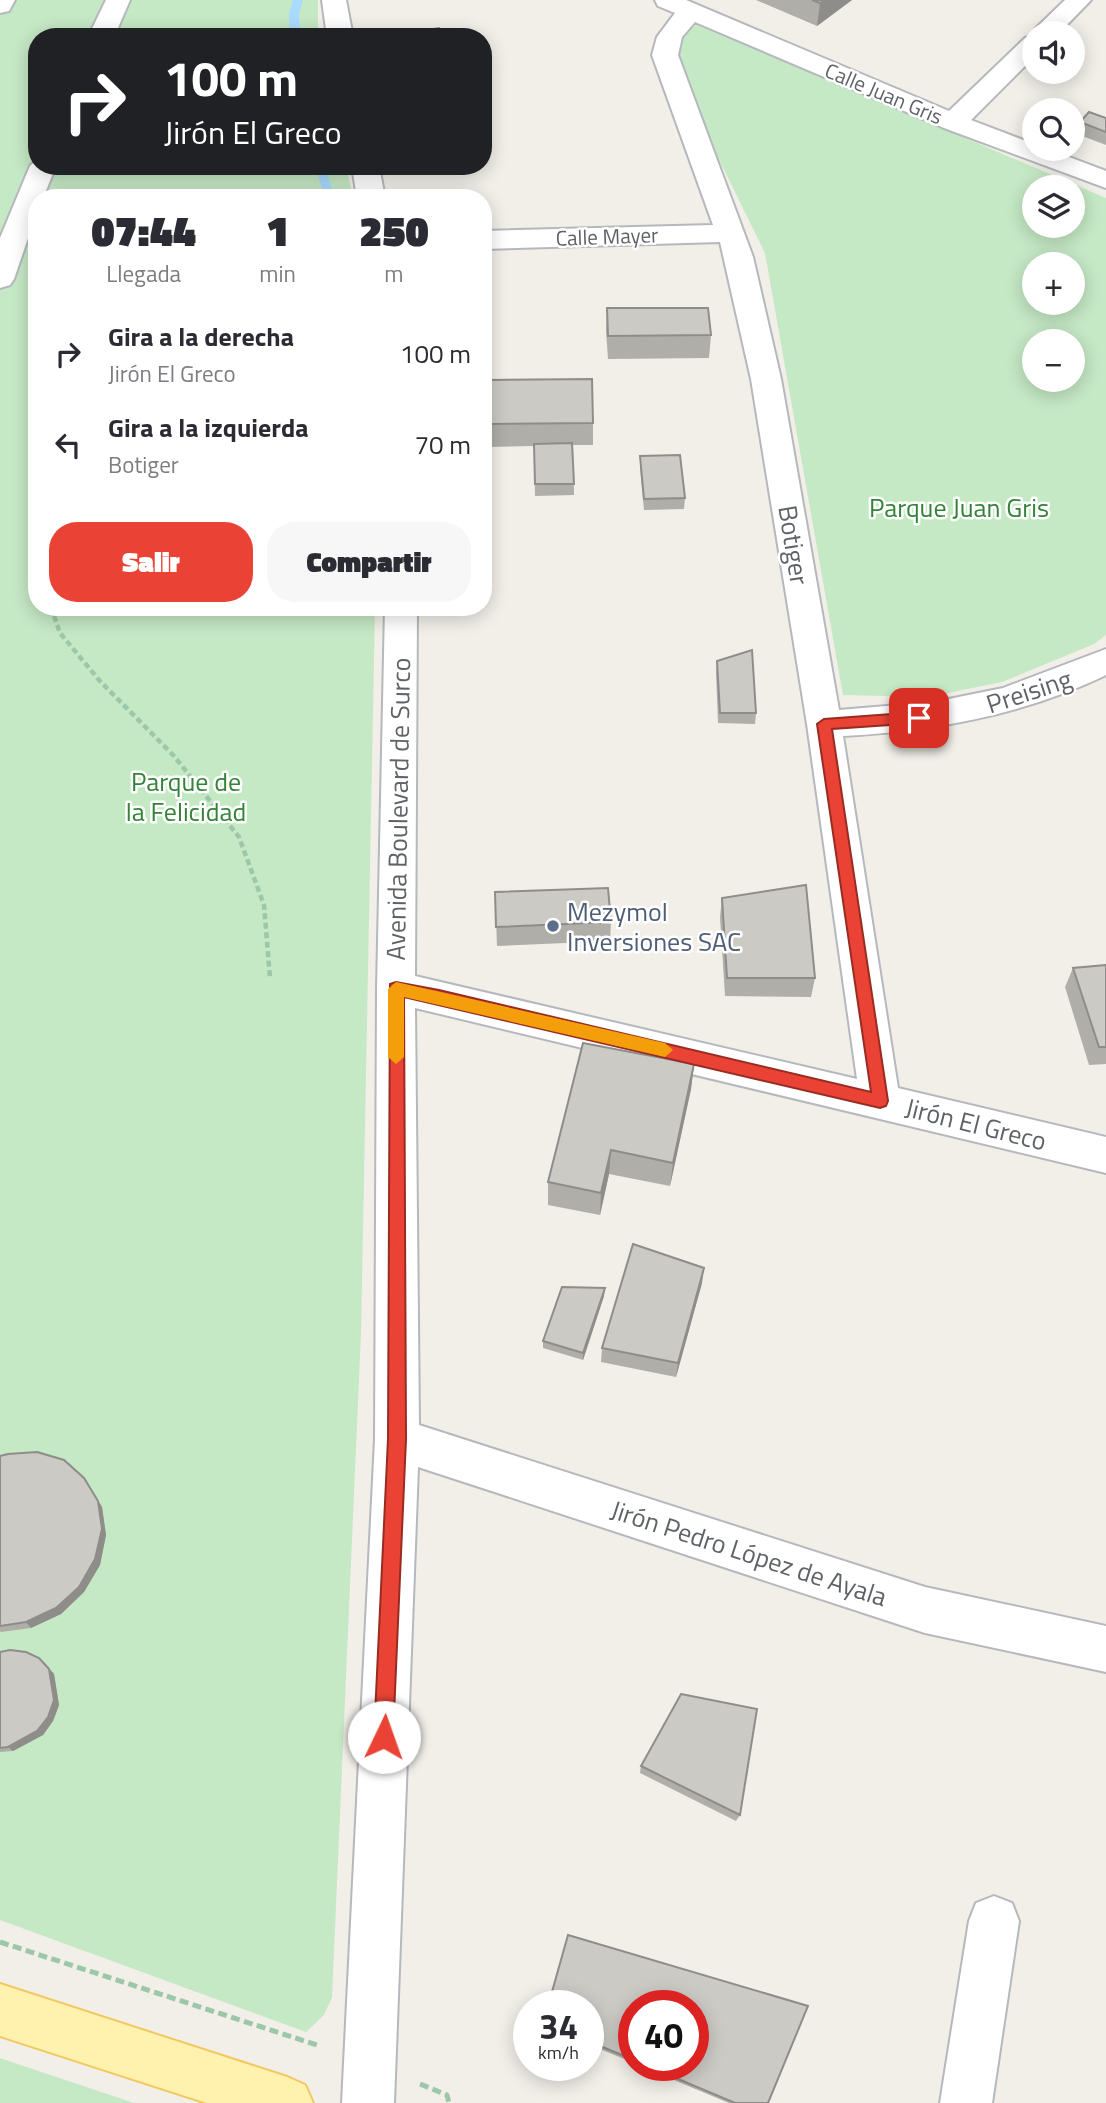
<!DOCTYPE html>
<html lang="es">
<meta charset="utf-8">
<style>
body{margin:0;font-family:"Titillium Web",sans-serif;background:#f7f7f7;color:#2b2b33;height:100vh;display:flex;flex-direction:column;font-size:26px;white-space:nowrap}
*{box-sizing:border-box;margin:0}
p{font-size:23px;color:#7c7c81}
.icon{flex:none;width:38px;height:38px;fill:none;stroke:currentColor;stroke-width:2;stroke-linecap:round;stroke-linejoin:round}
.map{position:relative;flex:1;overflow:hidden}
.details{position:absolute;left:28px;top:189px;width:464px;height:427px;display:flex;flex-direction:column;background:#fff;border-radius:28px;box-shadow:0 4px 18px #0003}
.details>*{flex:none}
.top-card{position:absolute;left:28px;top:28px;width:464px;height:147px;border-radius:28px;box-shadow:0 4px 18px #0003;background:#202124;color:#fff;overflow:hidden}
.buttons{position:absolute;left:1022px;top:21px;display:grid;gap:14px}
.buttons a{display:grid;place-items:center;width:63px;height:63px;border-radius:50%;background:#fff;box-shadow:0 4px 18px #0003;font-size:35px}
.speed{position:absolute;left:513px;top:1990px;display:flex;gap:14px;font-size:35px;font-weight:700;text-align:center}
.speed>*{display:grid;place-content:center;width:91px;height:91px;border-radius:50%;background:#fff;box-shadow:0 4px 18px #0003;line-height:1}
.speed small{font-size:18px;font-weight:400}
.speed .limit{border:10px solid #d22;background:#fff;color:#111}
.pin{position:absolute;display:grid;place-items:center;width:60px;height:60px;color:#fff;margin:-30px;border-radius:14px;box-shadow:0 4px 10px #0006}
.me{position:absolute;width:77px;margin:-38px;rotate:3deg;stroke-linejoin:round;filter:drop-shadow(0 0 5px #0008)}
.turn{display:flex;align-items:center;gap:24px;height:147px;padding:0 21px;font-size:32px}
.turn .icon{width:91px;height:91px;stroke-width:2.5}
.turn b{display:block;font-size:49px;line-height:60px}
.eta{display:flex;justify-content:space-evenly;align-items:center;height:119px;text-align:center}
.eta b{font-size:42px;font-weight:800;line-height:49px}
.cta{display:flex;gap:14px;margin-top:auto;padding:14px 21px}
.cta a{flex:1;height:80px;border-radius:28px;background:#ea4335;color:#fff;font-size:28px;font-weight:800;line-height:80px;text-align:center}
.cta a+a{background:#f7f7f7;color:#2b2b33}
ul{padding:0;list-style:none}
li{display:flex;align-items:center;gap:21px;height:91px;padding:0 21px}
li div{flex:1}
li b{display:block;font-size:26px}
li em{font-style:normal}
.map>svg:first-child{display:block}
.green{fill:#c5e8c5;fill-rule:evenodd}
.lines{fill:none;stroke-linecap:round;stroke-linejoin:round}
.stream{fill:#aadaff;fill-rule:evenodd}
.minor-casing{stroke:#b5b8bc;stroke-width:4}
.major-casing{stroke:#f2c960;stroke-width:4}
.path-far2{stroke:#9cc7a9;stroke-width:3.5;stroke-dasharray:5 2.5;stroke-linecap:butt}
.path-far1{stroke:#9cc7a9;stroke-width:4.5;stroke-dasharray:6 3.5;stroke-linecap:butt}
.path{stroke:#9cc7a9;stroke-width:5;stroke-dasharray:9 4.5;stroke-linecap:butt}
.minor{fill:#fff;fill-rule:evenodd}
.major{fill:#fff2af;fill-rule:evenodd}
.wall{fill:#afaea9}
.shaded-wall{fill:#8f8d8a}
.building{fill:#cccac5;stroke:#8f8d8a;stroke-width:2}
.route{fill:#ea4335;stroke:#982c22;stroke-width:2}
.slow{fill:#f59e0b}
.service-dot{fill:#5c6f8a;stroke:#fff;stroke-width:2.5}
.labels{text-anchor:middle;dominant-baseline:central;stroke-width:5;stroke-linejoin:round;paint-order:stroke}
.far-street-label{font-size:21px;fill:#5f6368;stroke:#fff}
.park-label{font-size:26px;fill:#348238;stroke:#fff}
.street-label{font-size:26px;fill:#5f6368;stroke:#fff}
.service-label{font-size:26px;fill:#4e5e75;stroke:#fff;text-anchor:start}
</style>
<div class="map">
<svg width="1106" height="2103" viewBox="0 0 1106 2103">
<rect width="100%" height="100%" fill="#f1efe8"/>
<path class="green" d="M0,0H318V37H37V166H346L353,198H37V607H375L361,1333L332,1997L324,2015L306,2032L0,1920Z
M698,24L1106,198V635L1094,644L1002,682L928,697L843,695L765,253L672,64L677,39ZM1034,187H1073V226H1034ZM1034,264H1073V303H1034ZM1034,341H1073V380H1034Z
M0,2058L134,2103H0Z"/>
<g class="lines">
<path class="stream" d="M293,0H303L299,13L300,37H290L289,13Z
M315,166H325L335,198H325Z"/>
<g class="minor-casing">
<path id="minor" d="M0,0H15L9,11L0,13Z
M106,0H130L114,37H88Z
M322,0H346L353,37H327Z
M655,0H686L949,111L1025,38L1034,35L1032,33L1036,28L1065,0H1091L1059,33H1034V57L971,120L1034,144V149H1048L1106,171V188L944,128L695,22L682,37L678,55L753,257L781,379L839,710L934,702L1003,688L1106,649V675C1023,715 934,731 843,736L898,1088L1106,1137V1173L415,1008L419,1425L925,1587L1106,1626V1672L925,1633L418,1467L394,2103H342L375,1439L377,989L385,607H417L415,976L857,1079L807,724L751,379L720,242L483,249V231L713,225L652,55L657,37L675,13L658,6Z
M37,159V166H56L43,198H37V212L14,279L10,285L0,288V238L30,166Z
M352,166H379L385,198H357Z
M994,1896L1012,1903L1019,1921L992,2103H940L969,1921L976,1903Z"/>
</g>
<g class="major-casing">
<path id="major" d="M0,1984L287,2077L305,2085L313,2103H207L0,2036Z"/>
</g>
<path class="path-far2" d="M35,537L31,510L37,452"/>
<path class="path-far1" d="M34,535L37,555
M51,607L60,633L99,680L174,756L239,837L264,905L270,978"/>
<path class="path" d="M0,1942L320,2046
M420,2084L447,2095L449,2103"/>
<use href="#minor" class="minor"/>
<use href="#major" class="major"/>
</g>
<path class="wall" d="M756,0H852L817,26Z
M1106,118V145L1077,134L1080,122Z
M607,308L711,335L709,358L608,359L606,331Z
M593,423V445H573L574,495L535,496L534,446L488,447L487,424Z
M640,456L685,498L684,509L644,510L640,468Z
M717,661L756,713L755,724L718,723L716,672Z
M495,892L611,922L610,941L497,946Z
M722,898L815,978L811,997L725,996L720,917Z
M1106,965V1064L1089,1065L1065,987L1073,968Z
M694,1064L691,1089L670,1186L609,1174L600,1215L548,1205V1182Z
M702,1283L676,1377L601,1362L602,1348Z
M604,1296L583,1360L543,1348V1341Z
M0,1456L84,1478L102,1507L106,1535L100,1565L84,1592L61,1614L31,1628L1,1632L0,1631Z
M0,1652L39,1658L45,1663L54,1674L59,1705L53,1721L43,1735L13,1751L0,1752Z
M641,1766L740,1815L736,1821L640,1773Z
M568,1935L808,2006L768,2103H729L638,2065H693V2006H634V2063L588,2044V2006H548Z"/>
<path class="shaded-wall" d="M824,0H852L817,26L820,3Z
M694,1064L691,1089L670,1186L673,1163Z
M611,1150L609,1174L600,1215L601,1193Z
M704,1268L702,1283L676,1377L678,1363Z
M605,1288L604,1296L583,1360V1353Z
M84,1478L102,1507L106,1535L100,1565L84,1592L61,1614L31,1628L26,1622Z
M39,1658L54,1674L59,1705L53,1721L43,1735L13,1751L8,1747Z"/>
<path class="building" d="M812,0H824L820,3Z
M439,28L443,37H414L413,32Z
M1089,112L1106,118V132L1080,122Z
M607,308H708L711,335L608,336Z
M592,379L593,423L487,424V380Z
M572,443L574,484H535L534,444Z
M680,455L685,498L644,499L640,456Z
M752,650L756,713H720L717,661Z
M806,885L815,978H727L722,898Z
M608,888L611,922L496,927L495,892Z
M1106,965V1047H1099L1073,968Z
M583,1043L694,1064L673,1163L611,1150L601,1193L548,1182Z
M633,1244L704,1268L678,1363L602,1348Z
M562,1287L605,1288L583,1353L543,1341Z
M37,1452L64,1460L84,1478L98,1501L102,1529L95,1559L79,1587L56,1608L26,1622L0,1626V1456L8,1454Z
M10,1650L26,1652L39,1658L49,1669L54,1700L48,1717L37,1731L8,1747L0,1748V1652Z
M681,1694L757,1709L740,1815L641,1766Z
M568,1935L808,2006L768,2103H735L645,2065H693V2006H634V2060L588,2041V2006H548Z"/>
<path class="route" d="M919,712L926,718L919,723L832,729L888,1101L886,1106L880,1108L404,997L406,1439L393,1737L391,1744L384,1747L377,1744L374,1737L388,1439L390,984L396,982L439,990L871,1092L817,724L824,719Z"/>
<path class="slow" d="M396,982L665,1043L673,1050L665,1057L404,997V1057L396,1064L388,1057V989Z"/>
<circle class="service-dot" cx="553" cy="926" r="7"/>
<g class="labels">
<g class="far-street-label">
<text transform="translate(884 93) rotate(23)">Calle Juan Gris</text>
<text transform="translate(607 236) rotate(-2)">Calle Mayer</text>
</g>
<g class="park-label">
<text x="959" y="507">Parque Juan Gris</text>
<text x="186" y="781">Parque de<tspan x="186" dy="30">la Felicidad</tspan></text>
</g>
<g class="street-label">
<text transform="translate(794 545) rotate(81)">Botiger</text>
<text transform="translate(1029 691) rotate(-18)">Preising</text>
<text transform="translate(398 809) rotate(-89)">Avenida Boulevard de Surco</text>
<text transform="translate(976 1124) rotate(14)">Jirón El Greco</text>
<text transform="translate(749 1553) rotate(18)">Jirón Pedro López de Ayala</text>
</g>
<g class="service-label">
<text x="567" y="911">Mezymol<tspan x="567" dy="30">Inversiones SAC</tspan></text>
</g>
</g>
</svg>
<div class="buttons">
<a><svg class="icon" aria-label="sound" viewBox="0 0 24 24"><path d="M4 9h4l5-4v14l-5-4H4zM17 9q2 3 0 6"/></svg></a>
<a><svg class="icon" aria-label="search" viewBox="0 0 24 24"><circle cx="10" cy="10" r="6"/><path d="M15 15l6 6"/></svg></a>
<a><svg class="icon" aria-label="layers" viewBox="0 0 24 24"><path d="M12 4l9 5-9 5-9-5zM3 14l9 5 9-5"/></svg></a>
<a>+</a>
<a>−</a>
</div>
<div class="speed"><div>34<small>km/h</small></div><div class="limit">40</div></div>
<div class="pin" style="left:919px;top:718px;background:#d93025"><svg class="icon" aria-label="arrive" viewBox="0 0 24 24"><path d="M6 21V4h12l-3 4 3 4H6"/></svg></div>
<svg class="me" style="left:384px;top:1737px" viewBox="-20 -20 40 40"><circle r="19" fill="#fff"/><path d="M0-13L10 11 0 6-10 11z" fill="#ea4335"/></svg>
<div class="top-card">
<div class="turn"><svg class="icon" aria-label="right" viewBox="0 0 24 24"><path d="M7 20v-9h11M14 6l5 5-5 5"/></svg><div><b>100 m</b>Jirón El Greco</div></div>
</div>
<section class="details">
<div class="eta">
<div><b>07:44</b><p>Llegada</p></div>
<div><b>1</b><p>min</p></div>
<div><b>250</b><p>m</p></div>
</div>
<ul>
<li><svg class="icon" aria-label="right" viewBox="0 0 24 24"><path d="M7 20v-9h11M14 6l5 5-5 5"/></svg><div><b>Gira a la derecha</b><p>Jirón El Greco</p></div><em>100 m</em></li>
<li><svg class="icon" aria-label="left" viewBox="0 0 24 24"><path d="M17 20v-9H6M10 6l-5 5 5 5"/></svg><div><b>Gira a la izquierda</b><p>Botiger</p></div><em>70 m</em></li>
</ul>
<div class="cta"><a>Salir</a><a>Compartir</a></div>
</section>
</div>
